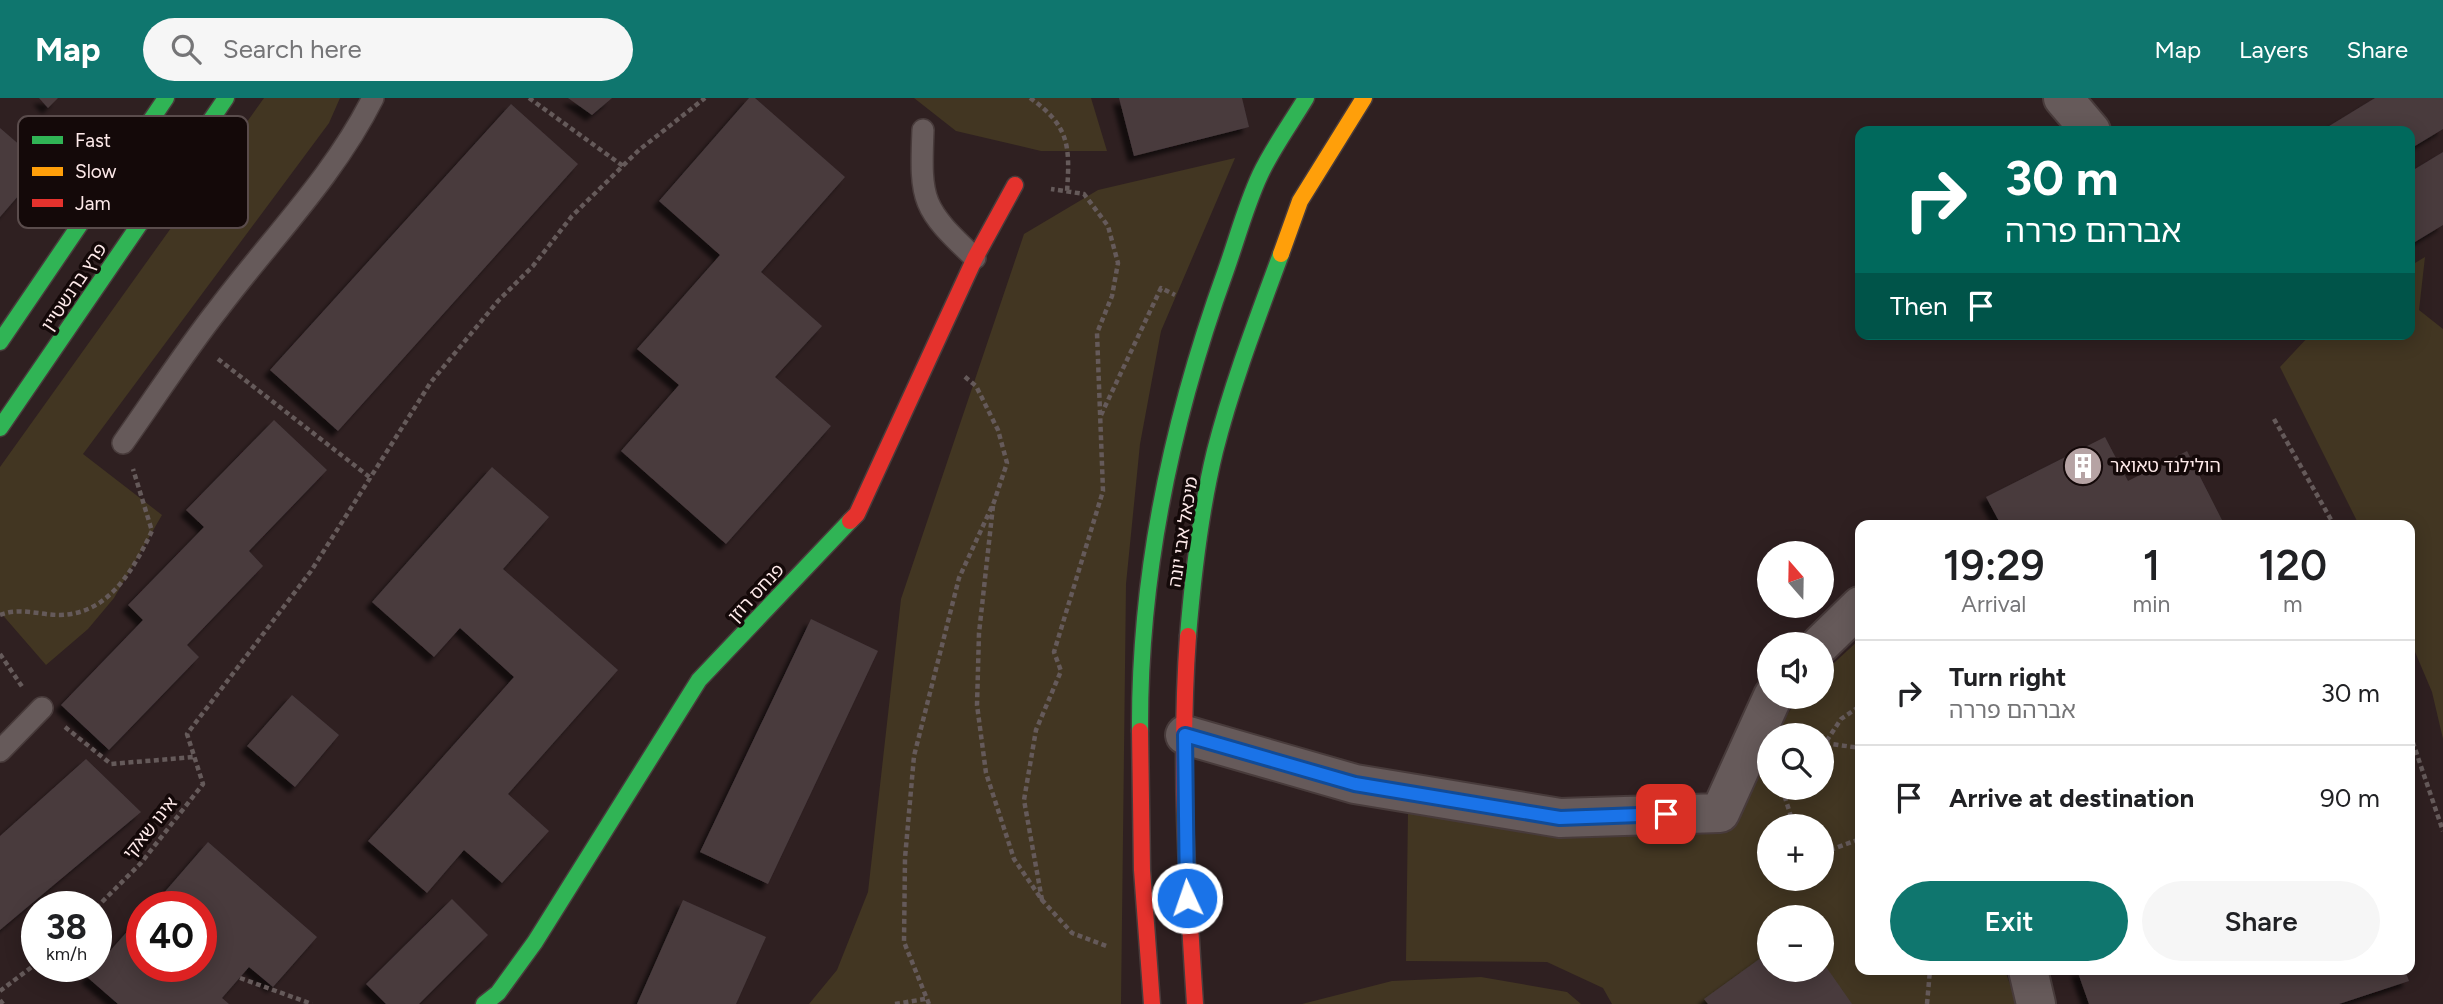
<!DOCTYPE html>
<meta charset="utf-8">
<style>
body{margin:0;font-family:Figtree,"Noto Sans Hebrew",sans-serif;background:#f6f6f6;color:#202124;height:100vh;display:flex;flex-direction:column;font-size:26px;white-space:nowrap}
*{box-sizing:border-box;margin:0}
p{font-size:23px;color:#757577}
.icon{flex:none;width:38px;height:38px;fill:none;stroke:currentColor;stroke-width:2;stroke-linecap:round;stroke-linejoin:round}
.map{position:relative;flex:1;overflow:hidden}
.side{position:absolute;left:1855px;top:422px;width:560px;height:455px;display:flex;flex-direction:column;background:#fff;border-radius:14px;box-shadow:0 4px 18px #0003}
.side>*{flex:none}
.hud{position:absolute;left:1855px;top:28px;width:560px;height:214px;border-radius:14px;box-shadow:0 4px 18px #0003;background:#00695c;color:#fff;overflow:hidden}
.needle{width:46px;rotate:340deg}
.buttons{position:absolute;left:1757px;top:443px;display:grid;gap:14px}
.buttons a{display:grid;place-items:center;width:77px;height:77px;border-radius:50%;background:#fff;box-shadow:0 4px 18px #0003;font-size:35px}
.speed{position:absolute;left:21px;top:793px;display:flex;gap:14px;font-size:35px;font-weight:700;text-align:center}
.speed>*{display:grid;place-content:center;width:91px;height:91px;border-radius:50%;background:#fff;box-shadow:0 4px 18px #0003;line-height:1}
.speed small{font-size:18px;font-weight:400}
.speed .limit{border:10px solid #d22;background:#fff;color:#111}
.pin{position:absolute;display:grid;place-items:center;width:60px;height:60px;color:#fff;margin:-30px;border-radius:14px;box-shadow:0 4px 10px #0006}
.me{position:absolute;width:77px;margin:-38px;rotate:357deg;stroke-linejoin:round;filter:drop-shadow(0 0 5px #0008)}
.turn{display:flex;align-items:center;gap:24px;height:147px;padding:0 35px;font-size:32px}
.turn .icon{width:91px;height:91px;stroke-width:2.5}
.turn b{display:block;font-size:49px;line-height:60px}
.then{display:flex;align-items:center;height:66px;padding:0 35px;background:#0003;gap:14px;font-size:26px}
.eta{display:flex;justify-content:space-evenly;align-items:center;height:119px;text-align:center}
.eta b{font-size:42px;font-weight:600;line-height:49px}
.action{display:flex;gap:14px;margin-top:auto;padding:14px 35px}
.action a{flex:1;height:80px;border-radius:42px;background:#0f766e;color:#fff;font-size:28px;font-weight:600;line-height:80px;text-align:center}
.action a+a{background:#f6f6f6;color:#202124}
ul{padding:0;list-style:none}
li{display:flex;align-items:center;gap:21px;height:105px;padding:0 35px;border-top:2px solid #e0e0e0}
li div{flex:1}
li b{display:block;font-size:26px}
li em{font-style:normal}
header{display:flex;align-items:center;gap:42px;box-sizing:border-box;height:98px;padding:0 35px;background:#0f766e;color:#fff}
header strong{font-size:33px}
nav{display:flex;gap:38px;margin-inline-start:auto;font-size:24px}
.search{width:490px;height:63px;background:#f6f6f6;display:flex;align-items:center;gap:18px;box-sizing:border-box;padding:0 24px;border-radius:38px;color:#757577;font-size:26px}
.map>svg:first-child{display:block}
.green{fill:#423622;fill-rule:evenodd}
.building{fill:#483b3e;filter:url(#shadow)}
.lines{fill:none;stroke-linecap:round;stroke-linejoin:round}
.lane-casing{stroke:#483b3b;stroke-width:24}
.street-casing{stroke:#483b3b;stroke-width:42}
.fast-casing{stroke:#483b3b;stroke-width:19}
.slow-casing{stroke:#483b3b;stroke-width:19}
.jam-casing{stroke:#483b3b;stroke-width:19}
.path{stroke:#655a5a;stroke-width:4.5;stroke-dasharray:5 3.5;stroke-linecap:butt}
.lane{stroke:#665a5a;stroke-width:21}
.street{stroke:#665a5a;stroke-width:38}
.fast{stroke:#30b455;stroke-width:16}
.slow{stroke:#ff9f0a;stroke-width:16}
.jam{stroke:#e5322d;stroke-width:16}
.route-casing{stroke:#114b97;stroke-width:18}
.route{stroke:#1a73e8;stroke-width:12}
.labels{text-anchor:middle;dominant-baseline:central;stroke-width:7;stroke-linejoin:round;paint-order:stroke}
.street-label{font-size:18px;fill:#feeaea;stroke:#140909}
.poi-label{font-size:18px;fill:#feeaea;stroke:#140909;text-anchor:start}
.key{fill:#140909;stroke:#5a4c4c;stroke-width:2}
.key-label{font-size:19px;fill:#feeaea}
</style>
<header>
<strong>Map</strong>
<div class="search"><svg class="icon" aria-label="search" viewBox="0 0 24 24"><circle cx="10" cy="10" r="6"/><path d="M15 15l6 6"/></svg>Search here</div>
<nav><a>Map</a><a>Layers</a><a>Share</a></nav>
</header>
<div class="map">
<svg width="2443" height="906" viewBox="0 0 2443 906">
<defs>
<filter id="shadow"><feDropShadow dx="-6" dy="6" stdDeviation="2" flood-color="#0009"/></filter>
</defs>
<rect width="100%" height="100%" fill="#2f2021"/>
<path class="green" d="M264,0H340L329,25L83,356L162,417L114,500L88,531L46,567L0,514V369Z
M914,0H1091L1107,53H1041L956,33Z
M1235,60L1161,233L1140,346L1126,486L1121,906H809L837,872L868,794L901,501L1024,136L1098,92Z
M2425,159L2419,212L2443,231V641L2432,594L2410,542V427H2359L2280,269L2311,236H2410V168Z
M1860,541V872H2005L2017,906H1612L1603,890L1547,864L1406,863L1408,713L1543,732L1742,715L1769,640V690H1822V637H1770L1801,599L1822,598V576ZM1769,728H1822V780H1769ZM1769,819H1822V872H1769Z
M1481,879L1567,894L1581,906H1302L1392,883Z"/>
<path class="building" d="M39,0H58L48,10Z
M568,0H612L592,17Z
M749,0H755L845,79L761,174L822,228L775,279L831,328L726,446L621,353L679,287L637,251L720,157L659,103Z
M1119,0H1242L1249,29L1134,58Z
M2375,0H2443V31L2410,51V33H2321Z
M511,6L578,66L338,333L270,272Z
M0,30L44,68L0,119Z
M2443,54V127L2410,147V74Z
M274,322L327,372L249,453L263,468L187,547L199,559L109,652L61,607L143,522L128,507L204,429L186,412Z
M2105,339L2128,383L2187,353L2224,426L2001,427L1986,399Z
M492,369L549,419L503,471L618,572L508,696L549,733L502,785L464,752L427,795L368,743L514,579L460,530L434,559L372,504Z
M811,521L878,553L768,786L700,754Z
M292,597L339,637L295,689L247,648Z
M86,661L141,714L0,832V738Z
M208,744L317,839L273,889L249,869L222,900L229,906H118L87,879L139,820L142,823V868H201V808H175L162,797Z
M452,801L488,837L419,906H386L366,886Z
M683,802L766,839L736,906H637Z
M1769,854V872H1822V863L1852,906H1708L1704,901Z
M2077,872H2405L2409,883L2339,906H2089Z"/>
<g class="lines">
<g class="lane-casing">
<path id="lane" d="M923,32C920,104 922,110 975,160
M123,345C155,300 185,253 219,210C271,141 334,78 373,0
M0,653L42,610"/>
</g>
<g class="street-casing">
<path id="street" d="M2063,0L2091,33
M1821,546L1860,508
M1185,637L1355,686L1560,720L1720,715L1773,598
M2028,872L2036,906"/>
</g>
<g class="fast-casing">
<path id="fast" d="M0,244L166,0
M0,330L226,0
M1188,538C1193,477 1200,414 1215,353C1232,286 1257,221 1281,156
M1140,633C1139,474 1172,321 1226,172C1237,141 1246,107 1260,77C1272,51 1291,25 1306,0
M484,906L498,895L535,844L699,582L850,423"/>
</g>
<g class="slow-casing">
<path id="slow" d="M1281,156L1300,103L1364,0"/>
</g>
<g class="jam-casing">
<path id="jam" d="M850,423L857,416L975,160L1015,87
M1188,538C1179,661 1187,784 1195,906
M1140,633L1142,772L1152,906"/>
</g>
<path class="path" d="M529,0L623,68
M1030,0C1070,28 1070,49 1067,94
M218,261L372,381
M1101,317L1161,190L1175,197
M2274,321L2334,427
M993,408L979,535L977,607L986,675L1014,761L1042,802L1072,835L1109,849
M0,517C20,509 39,517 60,517C109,516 133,472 152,433L133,371
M0,556L23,590
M65,629L111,666L194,659
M2410,636L2443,733
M1825,645L1860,650
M1822,650L1841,621L1860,608
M1782,690L1794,728
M1822,755L1860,741
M1764,776L1769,774
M1042,802L1024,702L1036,632L1061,573L1054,554L1103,393L1097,235L1112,198L1118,165L1108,128L1084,96L1051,91
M96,810L141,765L203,686L187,636L311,473L431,284L498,203L533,168L572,118L639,52L705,0
M240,880L312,906
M0,893L37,865
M0,902L3,906
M895,906L925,901
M929,906L904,844L905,760L914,658L959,480L994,404L1007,365L998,332L976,288L964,278
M1927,906L1930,872"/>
<use href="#lane" class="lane"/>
<use href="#street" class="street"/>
<use href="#fast" class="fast"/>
<use href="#slow" class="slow"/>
<use href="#jam" class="jam"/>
</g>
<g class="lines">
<g class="route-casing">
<path id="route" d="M1187,800L1185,637L1355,686L1560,720L1666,716"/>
</g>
<use href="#route" class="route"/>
</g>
<defs>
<g id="building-disc" transform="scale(2.0125)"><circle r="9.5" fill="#b6a3a4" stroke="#140909"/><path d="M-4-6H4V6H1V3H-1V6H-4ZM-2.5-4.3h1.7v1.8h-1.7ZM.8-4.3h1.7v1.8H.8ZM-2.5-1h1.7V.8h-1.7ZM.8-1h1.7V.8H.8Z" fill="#fff"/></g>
</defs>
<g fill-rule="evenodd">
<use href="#building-disc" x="2083" y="368"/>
</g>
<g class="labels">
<g class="street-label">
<text transform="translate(74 189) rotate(-56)">פרץ ברנשטיין</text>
<text transform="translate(1183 434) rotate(-81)">מיכאל אבי יונה</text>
<text transform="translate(756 495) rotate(-47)">פנחס רוזן</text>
<text transform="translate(150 730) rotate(-51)">אינו שאקי</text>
</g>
<g class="poi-label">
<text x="2110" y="368">הולילנד טאואר</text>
</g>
</g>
<rect x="18" y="18" width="230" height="112" rx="10" class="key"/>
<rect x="32" y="38" width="31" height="8" fill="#30b455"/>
<rect x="32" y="69" width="31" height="9" fill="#ff9f0a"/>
<rect x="32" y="101" width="31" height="8" fill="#e5322d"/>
<g class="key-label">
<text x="75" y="49">Fast</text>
<text x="75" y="80">Slow</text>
<text x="75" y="112">Jam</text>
</g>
</svg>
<div class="buttons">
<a><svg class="needle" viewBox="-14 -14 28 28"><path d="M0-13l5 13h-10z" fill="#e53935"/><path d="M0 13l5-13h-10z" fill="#757577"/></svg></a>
<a><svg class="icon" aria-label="sound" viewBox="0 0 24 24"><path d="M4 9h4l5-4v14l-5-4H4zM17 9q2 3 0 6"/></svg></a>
<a><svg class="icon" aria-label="search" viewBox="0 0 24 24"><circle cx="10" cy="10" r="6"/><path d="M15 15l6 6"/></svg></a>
<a>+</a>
<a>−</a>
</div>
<div class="speed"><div>38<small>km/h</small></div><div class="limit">40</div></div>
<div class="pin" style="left:1666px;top:716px;background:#d93025"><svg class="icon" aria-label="arrive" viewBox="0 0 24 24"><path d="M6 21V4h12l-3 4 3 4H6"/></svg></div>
<svg class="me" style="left:1187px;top:800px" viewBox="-20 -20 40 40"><circle r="17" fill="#1a73e8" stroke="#fff" stroke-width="3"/><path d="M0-11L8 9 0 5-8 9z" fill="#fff"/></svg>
<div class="hud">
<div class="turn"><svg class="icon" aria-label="right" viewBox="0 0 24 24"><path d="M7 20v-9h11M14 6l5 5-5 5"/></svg><div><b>30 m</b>אברהם פררה</div></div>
<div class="then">Then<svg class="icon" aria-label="arrive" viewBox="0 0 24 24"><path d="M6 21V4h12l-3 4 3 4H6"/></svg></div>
</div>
<section class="side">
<div class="eta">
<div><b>19:29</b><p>Arrival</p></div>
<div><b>1</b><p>min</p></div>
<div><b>120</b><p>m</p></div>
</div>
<ul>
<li><svg class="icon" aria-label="right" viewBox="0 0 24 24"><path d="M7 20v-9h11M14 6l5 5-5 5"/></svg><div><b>Turn right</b><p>אברהם פררה</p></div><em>30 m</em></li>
<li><svg class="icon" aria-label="arrive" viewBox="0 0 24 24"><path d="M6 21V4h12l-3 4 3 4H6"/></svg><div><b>Arrive at destination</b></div><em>90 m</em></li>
</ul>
<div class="action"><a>Exit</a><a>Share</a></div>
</section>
</div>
